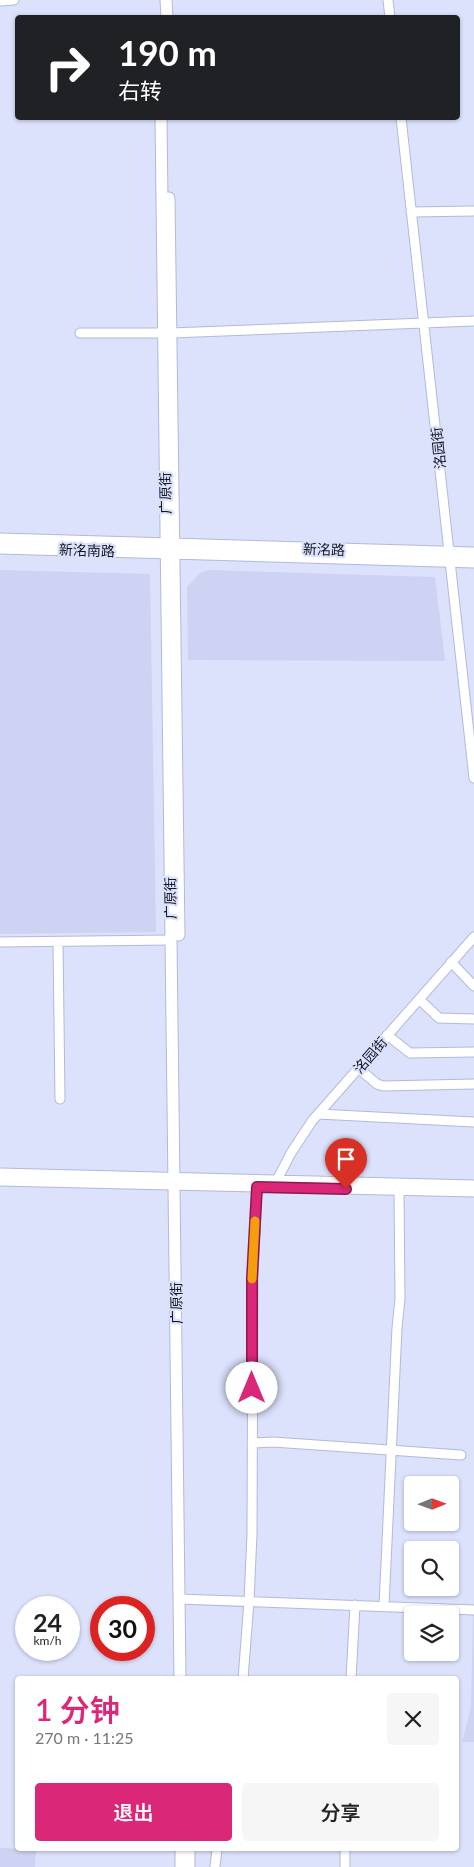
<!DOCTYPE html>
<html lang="zh">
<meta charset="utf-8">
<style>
body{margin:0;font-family:Lato,"Noto Sans SC",sans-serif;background:#f6f6f6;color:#222;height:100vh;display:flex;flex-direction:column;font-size:19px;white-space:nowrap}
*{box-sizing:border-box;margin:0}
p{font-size:16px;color:#767676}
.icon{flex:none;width:28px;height:28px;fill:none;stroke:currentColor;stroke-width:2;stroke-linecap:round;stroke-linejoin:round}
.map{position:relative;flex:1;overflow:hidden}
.drawer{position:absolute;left:15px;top:1676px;width:444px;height:175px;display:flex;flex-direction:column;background:#fff;border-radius:5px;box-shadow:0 1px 4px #0004}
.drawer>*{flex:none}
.hud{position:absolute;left:15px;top:15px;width:445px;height:105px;border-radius:5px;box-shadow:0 1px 4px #0004;background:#202124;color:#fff;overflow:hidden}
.needle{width:32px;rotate:89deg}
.buttons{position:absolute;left:404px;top:1476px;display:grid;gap:10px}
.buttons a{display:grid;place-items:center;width:55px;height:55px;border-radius:5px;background:#fff;box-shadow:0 1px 4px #0004;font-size:25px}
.speed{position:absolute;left:15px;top:1596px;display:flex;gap:10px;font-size:25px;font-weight:700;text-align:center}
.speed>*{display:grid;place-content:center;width:65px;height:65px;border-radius:50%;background:#fff;box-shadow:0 1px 4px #0004;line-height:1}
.speed small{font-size:12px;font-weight:400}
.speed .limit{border:8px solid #d22;background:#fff;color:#111}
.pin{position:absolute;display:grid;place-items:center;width:42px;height:42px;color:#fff;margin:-51px -21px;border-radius:50% 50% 50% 0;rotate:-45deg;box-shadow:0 0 5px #0007}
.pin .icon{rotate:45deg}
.me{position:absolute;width:55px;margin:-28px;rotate:0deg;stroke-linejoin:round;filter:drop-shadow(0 0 4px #0008)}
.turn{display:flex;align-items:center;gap:18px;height:105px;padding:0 20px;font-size:22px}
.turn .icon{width:65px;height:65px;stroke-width:2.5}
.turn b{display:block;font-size:35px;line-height:42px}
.round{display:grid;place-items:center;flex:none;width:52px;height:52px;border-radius:5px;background:#f6f6f6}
.overview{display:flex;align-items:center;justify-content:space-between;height:85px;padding:0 20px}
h1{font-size:30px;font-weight:600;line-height:38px;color:#db2777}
.action{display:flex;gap:10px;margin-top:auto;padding:10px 20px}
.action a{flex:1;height:58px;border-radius:5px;background:#db2777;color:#fff;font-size:20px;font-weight:600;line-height:58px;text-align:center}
.action a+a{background:#f6f6f6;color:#222}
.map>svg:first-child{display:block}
.built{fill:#ced3f4}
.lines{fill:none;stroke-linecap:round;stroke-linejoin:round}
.minor-casing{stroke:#b3b9da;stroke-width:11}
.major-casing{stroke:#b3b9da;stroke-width:13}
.minor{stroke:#fff;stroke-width:9}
.major{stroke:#fff;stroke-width:11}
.route-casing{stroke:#8e194d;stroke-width:12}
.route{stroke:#db2777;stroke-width:9}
.slow{stroke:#f59e0b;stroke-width:9}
.labels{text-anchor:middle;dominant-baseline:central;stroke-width:4.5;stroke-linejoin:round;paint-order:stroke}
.street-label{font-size:14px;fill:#141622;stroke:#dce1fc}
</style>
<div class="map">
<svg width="474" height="1867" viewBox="0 0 474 1867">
<rect width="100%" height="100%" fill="#dce1fc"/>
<path class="built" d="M0,570L150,574L156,932L0,934Z
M208,570L435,577L445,661L188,660L187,587L200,573Z
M473,1615H474V1742H462L471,1707Z
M0,1848L36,1849L35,1867H0Z"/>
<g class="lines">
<g class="minor-casing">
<path id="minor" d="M388,0L390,18
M0,1L14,0
M401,118L474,778
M411,212L474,211
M80,333H171L474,321
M0,942L171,940
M58,942L60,1099
M451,962L474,986
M419,999L439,1018L474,1019
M387,1035L410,1053L474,1052
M358,1068L377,1084L383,1086L474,1084
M318,1114L474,1122
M0,1173L474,1185
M277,1180L291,1153L312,1121L474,937
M0,1181L474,1192
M252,1443L273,1442L461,1455
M179,1599L474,1610
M384,1606L397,1328L400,1299L399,1191
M243,1679L249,1601L252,1534L253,1278L257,1187
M351,1679L355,1605
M215,1867L217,1849
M345,1867V1849"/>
</g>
<g class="major-casing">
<path id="major" d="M166,0L167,18
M161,118C166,638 175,1158 180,1679
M169,198L179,935
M0,539L474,553
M0,548L474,562
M181,1849V1867
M189,1849V1867"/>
</g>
<use href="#minor" class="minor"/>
<use href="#major" class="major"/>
</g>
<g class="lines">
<g class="route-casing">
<path id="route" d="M252,1388V1278L257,1187L346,1189"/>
</g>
<use href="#route" class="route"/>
<path class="slow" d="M252,1279L255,1221"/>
</g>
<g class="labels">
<g class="street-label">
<text transform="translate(438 448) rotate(-96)">洺园街</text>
<text transform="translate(165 493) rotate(-91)">广原街</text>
<text transform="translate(324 549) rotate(2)">新洺路</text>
<text transform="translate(87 550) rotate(2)">新洺南路</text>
<text transform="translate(170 898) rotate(-91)">广原街</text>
<text transform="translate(370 1055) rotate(-49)">洺园街</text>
<text transform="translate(176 1303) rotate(-91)">广原街</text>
</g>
</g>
</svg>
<div class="buttons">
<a><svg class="needle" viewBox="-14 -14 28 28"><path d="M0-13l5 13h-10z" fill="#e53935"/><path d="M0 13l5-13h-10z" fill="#767676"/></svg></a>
<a><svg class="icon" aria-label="search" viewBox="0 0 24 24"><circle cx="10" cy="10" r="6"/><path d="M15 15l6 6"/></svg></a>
<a><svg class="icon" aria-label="layers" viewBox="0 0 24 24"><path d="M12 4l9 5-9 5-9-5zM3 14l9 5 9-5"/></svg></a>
</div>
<div class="speed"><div>24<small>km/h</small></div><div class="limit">30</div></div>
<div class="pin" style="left:346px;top:1189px;background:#d93025"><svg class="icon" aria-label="arrive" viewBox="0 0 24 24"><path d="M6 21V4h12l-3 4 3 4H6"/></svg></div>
<svg class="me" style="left:252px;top:1388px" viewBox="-20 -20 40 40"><circle r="19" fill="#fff"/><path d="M0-13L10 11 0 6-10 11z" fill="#db2777"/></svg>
<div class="hud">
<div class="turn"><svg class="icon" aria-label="right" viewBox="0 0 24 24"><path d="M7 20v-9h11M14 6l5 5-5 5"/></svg><div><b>190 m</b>右转</div></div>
</div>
<section class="drawer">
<div class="overview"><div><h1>1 分钟</h1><p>270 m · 11:25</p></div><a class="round"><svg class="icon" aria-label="close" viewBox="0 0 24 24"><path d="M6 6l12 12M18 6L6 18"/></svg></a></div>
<div class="action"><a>退出</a><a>分享</a></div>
</section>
</div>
